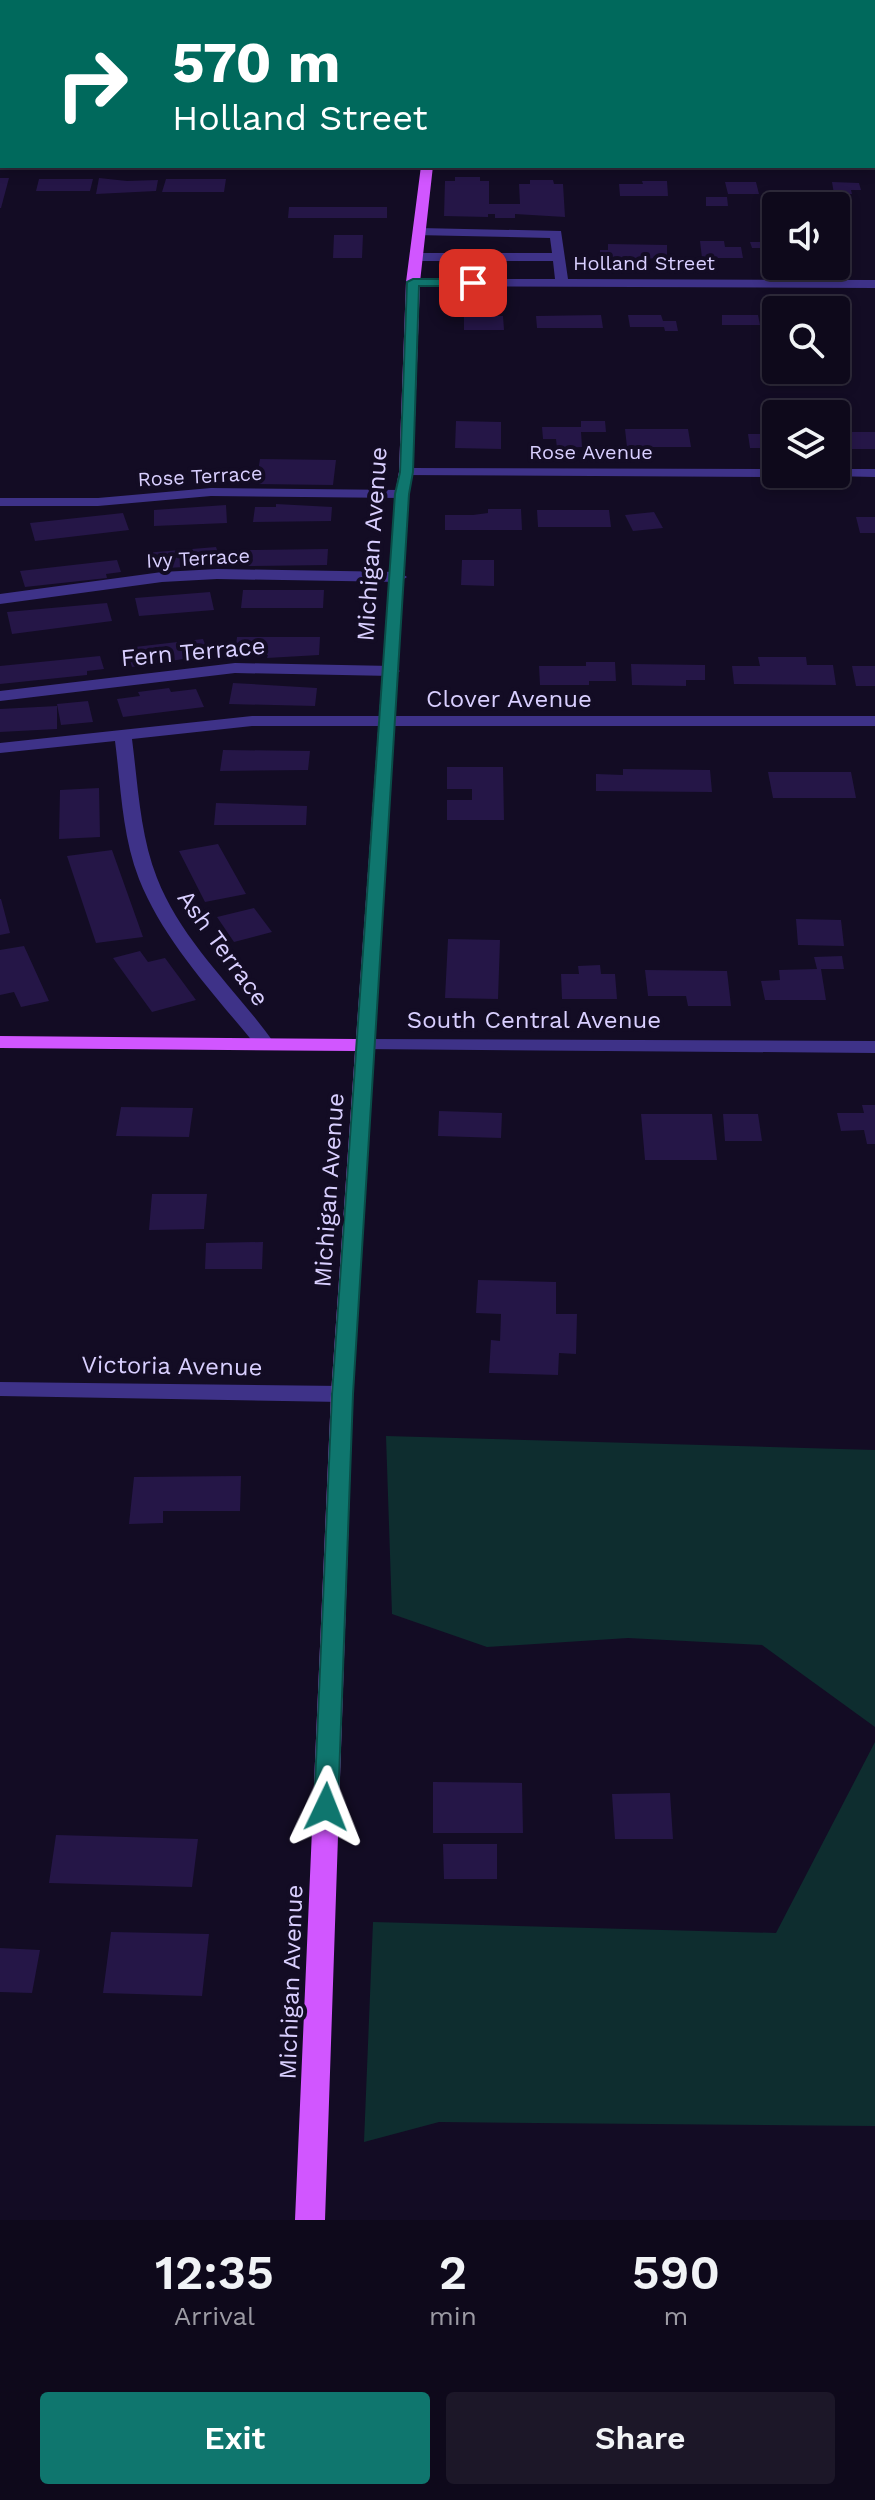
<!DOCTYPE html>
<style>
body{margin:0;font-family:"Work Sans",sans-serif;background:#1c1728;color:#f1f3f6;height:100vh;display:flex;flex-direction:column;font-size:30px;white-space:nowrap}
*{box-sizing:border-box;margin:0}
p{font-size:26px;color:#9b9aa3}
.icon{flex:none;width:44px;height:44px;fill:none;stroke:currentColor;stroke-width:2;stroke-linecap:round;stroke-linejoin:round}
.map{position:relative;height:2220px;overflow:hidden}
.side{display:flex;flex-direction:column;background:#0e091b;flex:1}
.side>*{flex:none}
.top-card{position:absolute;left:0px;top:0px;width:876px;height:168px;box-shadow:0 4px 12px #0003,0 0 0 2px #2e2a3a;background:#00695c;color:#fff;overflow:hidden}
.controls{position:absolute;left:762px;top:192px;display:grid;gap:16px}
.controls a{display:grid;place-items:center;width:88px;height:88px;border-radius:8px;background:#0e091b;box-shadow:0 4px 12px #0003,0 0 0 2px #2e2a3a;font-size:40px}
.pin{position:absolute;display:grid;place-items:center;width:68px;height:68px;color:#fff;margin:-34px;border-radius:16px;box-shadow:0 4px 12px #0006}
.me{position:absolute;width:88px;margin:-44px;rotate:2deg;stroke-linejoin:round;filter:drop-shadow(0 0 6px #0008)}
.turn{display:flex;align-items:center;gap:28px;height:168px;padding:0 40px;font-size:36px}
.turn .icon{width:104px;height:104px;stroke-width:2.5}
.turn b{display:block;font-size:56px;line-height:68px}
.eta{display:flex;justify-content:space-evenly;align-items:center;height:136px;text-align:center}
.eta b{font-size:48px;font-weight:600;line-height:56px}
.action{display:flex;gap:16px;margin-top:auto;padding:16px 40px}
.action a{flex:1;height:92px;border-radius:8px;background:#0f766e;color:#fff;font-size:32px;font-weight:600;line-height:92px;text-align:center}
.action a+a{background:#1c1728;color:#f1f3f6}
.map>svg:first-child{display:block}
.green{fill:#0e2d2f}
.building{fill:#251647}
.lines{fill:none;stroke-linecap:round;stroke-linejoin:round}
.minor{fill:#3e3288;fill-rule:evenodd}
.major{fill:#d156ff;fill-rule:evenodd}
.route{fill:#0f766e;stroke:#0a4d48;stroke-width:2}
.labels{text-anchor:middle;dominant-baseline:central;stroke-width:8;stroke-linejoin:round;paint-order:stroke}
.far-street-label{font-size:20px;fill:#d9cfff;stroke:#130c24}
.street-label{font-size:24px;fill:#d9cfff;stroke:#130c24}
</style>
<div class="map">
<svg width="875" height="2220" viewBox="0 0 875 2220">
<rect width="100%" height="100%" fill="#130c24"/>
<path class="green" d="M386,1436L875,1450V1727L762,1645L628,1638L487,1647L392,1614Z
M875,1742V2126L439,2122L364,2142L373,1922L776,1933Z"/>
<path class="building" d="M455,177H480V181H489V204H520L519,184H530V180H553L554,184H563L565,217L515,214V218H495V214H488V217L444,216L445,181H455Z
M0,178H9L1,208H0Z
M99,178L127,181L158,180L156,191L96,194Z
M39,179H93L90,191H36Z
M166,179H226L224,192H162Z
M642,181H667L668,196H620L619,184H643Z
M725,182H756L759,194H728Z
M832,182L859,183L861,190H851L852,194H834Z
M810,195H834L837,205H812Z
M706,197H727L728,206H706Z
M289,207H387V218H288Z
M334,235H363L362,258H333Z
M700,241H724L725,247H741L743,258H702Z
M750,242H775L776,248H752Z
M608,244L667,245V258L600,260V250H608Z
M601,315L603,328H537L536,316Z
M628,315H661L663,321H676L678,331H665L664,327H630Z
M722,315H758L760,325H722Z
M464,316H503L504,330H464Z
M456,421L501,422V449L455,448Z
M581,421H605L606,432H581L582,447L557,448L556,439H543L542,427H581Z
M625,429H688L691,447H627Z
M836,432H875V449H838Z
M748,434H776V448H750Z
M260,459L336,460L333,485L256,484Z
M276,504L332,507L331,521L253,522L255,507H276Z
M226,505L227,523L154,526V510Z
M488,509H521L522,530H445V515H473L488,513Z
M537,510H609L611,527H538Z
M654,512L663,528L633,531L625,515Z
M123,513L129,530L35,541L30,523Z
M856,517H875V533H860Z
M216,547L222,565L148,569L144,553Z
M328,549L327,565L247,566L249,550Z
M117,560L121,572L106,574L107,578L25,587L20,571Z
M462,560H494V586L461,585Z
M243,590H324L323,608H241Z
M210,592L214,610L139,616L135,598Z
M107,603L112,621L12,634L7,612Z
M237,637H320L319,655L267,658L268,655L235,654Z
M203,639L209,655L132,667L126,648Z
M100,656L104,669L87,671V675L0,684V666Z
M758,657H806L807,665H833L836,685L734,684L732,666H760Z
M586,662H615L616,681H589V685H540L539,666H586Z
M631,664L705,665V680H686V686L632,685Z
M852,666H875V686H856Z
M233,683L317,688L315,706L229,704Z
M169,688L171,692L196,689L204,707L123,717L117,699L140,696L138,692Z
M88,701L93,722L61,725L57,704Z
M57,706V729L0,732V709Z
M223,750L310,751L308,770L220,771Z
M447,767H503L504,820H447V800H472V789H447Z
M623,769L710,770L712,792L596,791V774L623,775Z
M768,772H851L856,798H773Z
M99,788L100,837L59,839L60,790Z
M216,803L307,806L306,825H214Z
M218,844L246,894L205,902L179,851Z
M112,850L143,937L96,943L67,856Z
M0,899H1L10,933L0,935Z
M254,908L272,932L234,942L217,917Z
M796,919L841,920L844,946L798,945Z
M448,939L500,940L498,999L445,998Z
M24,946L49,1001L21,1007L14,992L0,995V950Z
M140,951L148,962L165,958L196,1000L152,1012L113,958Z
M842,956L844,969H821L826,1000H765L761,981L780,980L779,970L817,969L814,957Z
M600,965L601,974H615L617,999H562L561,974H579L578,966Z
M645,970L727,971L731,1006H688L686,996H648Z
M862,1105H875V1144H867L864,1130L841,1131L837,1113H864Z
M121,1107L193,1108L189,1137L116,1136Z
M439,1111L502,1113L501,1138L438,1136Z
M641,1114H712L717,1160H645Z
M723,1114H758L762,1141H725Z
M152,1194H207L204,1229L149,1230Z
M263,1242L262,1269H205L206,1243Z
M478,1280L556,1282V1314H577L576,1354L559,1353L558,1375L489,1373L491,1340L500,1341L501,1314L476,1313Z
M241,1476L240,1511H163V1523L129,1524L134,1477Z
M433,1782L522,1783L523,1833H433Z
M670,1793L673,1839H615L612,1794Z
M56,1835L198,1839L192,1887L49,1883Z
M443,1844H497V1879H444Z
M111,1932L209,1934L202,1996L103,1993Z
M0,1948L40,1950L32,1993L0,1992Z"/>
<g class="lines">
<path class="minor" d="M109,0H119V2H109Z
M0,151H2V159H0Z
M874,153H875V161H874Z
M420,228L561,231L568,279L875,280V288L413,286L406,282L408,279H555L553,261H416L410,257L416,253H552L550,238L415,235V229Z
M406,468L776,469V474H783L776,477L401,475V469Z
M836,469H875V477L831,476L829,474H836Z
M211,488L402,490L409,494L402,498L211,496L98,506H0V498H98Z
M217,569L399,572L407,577L399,582L217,579L162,582L0,604V594L162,572Z
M235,663L392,666L400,671L392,676L235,673L0,701V691Z
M252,716H875V726H252L132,739C138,785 140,835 157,878C182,942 236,989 275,1044L265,1050L258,1048C216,996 164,942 139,879C122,835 121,787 115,741L0,753V743Z
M367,1039L875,1041V1053L360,1049L357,1045Z
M0,1382L342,1386L350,1389L353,1394L350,1399L342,1402L0,1396Z"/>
<path class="major" d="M421,166H433L420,282L413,472L409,494L353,1394L325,2220H295L331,1394L355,1051L0,1048V1036L356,1039L395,494L399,472L406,282Z"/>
</g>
<path class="route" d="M413,279H473L479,283L473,286H419L413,472L409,494L353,1394L338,1807L334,1814L326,1816L318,1814L314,1807L332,1394L395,494L400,472L407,282Z"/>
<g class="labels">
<g class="far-street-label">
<text x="644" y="263">Holland Street</text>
<text x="591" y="452">Rose Avenue</text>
<text transform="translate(200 476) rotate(-3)">Rose Terrace</text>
<text transform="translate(198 558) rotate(-3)">Ivy Terrace</text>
</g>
<g class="street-label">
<text transform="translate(372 544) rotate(-86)">Michigan Avenue</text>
<text transform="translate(193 652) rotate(-5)">Fern Terrace</text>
<text x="509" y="699">Clover Avenue</text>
<text transform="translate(223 948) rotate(54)">Ash Terrace</text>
<text x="534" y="1020">South Central Avenue</text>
<text transform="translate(329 1190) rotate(-86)">Michigan Avenue</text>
<text transform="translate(172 1366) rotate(1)">Victoria Avenue</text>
<text transform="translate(291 1982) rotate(-88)">Michigan Avenue</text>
</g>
</g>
</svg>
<div class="controls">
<a><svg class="icon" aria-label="sound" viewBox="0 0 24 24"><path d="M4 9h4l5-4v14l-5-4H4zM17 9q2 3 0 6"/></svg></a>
<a><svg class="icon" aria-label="search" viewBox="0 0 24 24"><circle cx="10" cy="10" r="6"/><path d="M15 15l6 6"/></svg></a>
<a><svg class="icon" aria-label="layers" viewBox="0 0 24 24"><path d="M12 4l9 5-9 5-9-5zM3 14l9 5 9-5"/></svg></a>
</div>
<div class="pin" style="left:473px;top:283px;background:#d93025"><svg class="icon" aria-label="arrive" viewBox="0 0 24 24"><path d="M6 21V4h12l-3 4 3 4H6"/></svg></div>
<svg class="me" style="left:326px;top:1807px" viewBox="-20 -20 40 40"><path d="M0-17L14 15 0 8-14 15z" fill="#0f766e" stroke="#fff" stroke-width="4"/></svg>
<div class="top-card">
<div class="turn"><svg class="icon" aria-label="right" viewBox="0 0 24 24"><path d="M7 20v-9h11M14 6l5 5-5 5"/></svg><div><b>570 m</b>Holland Street</div></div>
</div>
</div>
<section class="side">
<div class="eta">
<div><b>12:35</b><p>Arrival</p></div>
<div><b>2</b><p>min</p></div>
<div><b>590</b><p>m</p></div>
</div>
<div class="action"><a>Exit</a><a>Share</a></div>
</section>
